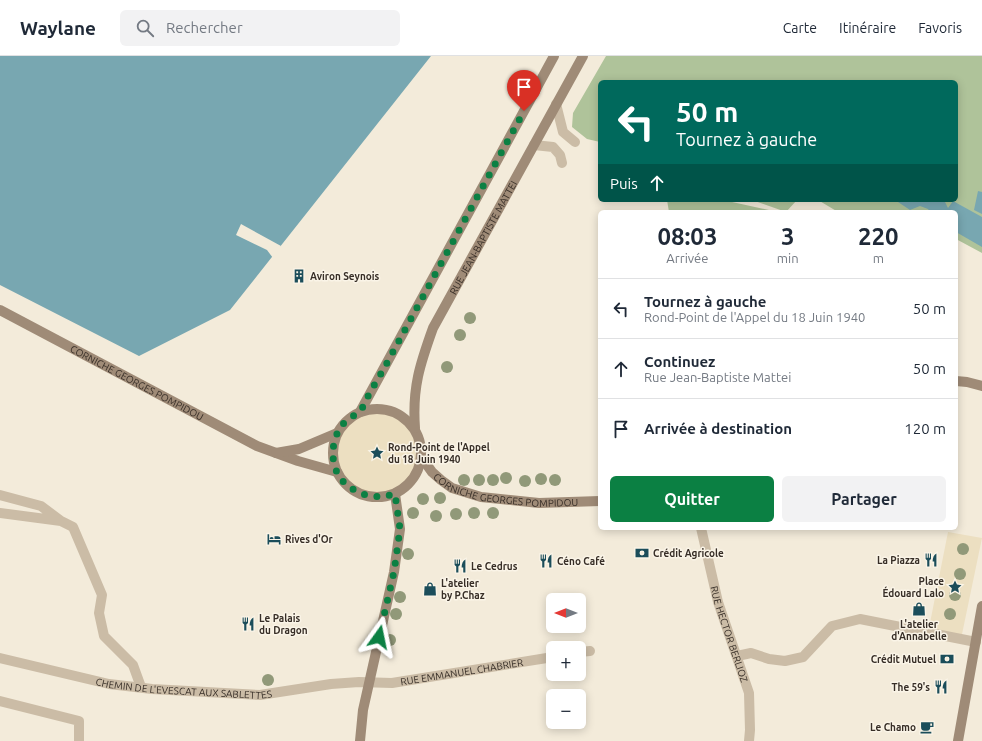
<!DOCTYPE html>
<html lang="fr">
<meta charset="utf-8">
<style>
body{margin:0;font-family:Ubuntu,sans-serif;background:#f2f2f3;color:#1f2937;height:100vh;display:flex;flex-direction:column;font-size:15px;white-space:nowrap}
*{box-sizing:border-box;margin:0}
p{font-size:13px;color:#747a83}
.icon{flex:none;width:22px;height:22px;fill:none;stroke:currentColor;stroke-width:2;stroke-linecap:round;stroke-linejoin:round}
.map{position:relative;flex:1;overflow:hidden}
.drawer{position:absolute;left:598px;top:154px;width:360px;height:320px;display:flex;flex-direction:column;background:#fff;border-radius:6px;box-shadow:0 2px 10px #0003}
.drawer>*{flex:none}
.banner{position:absolute;left:598px;top:24px;width:360px;height:122px;border-radius:6px;box-shadow:0 2px 10px #0003;background:#00695c;color:#fff;overflow:hidden}
.needle{width:26px;rotate:270deg}
.buttons{position:absolute;left:546px;top:537px;display:grid;gap:8px}
.buttons a{display:grid;place-items:center;width:40px;height:40px;border-radius:6px;background:#fff;box-shadow:0 2px 10px #0003;font-size:20px}
.pin{position:absolute;display:grid;place-items:center;width:34px;height:34px;color:#fff;margin:-41px -17px;border-radius:50% 50% 50% 0;rotate:-45deg;box-shadow:0 0 4px #0007}
.pin .icon{rotate:45deg}
.me{position:absolute;width:44px;margin:-22px;rotate:12deg;stroke-linejoin:round;filter:drop-shadow(0 0 3px #0008)}
.turn{display:flex;align-items:center;gap:14px;height:84px;padding:0 12px;font-size:18px}
.turn .icon{width:52px;height:52px;stroke-width:2.5}
.turn b{display:block;font-size:28px;line-height:34px}
.then{display:flex;align-items:center;height:38px;padding:0 12px;background:#0003;gap:8px;font-size:15px}
.eta{display:flex;justify-content:space-evenly;align-items:center;height:68px;text-align:center}
.eta b{font-size:24px;font-weight:700;line-height:28px}
.button{display:flex;gap:8px;margin-top:auto;padding:8px 12px}
.button a{flex:1;height:46px;border-radius:6px;background:#0b8043;color:#fff;font-size:16px;font-weight:700;line-height:46px;text-align:center}
.button a+a{background:#f2f2f3;color:#1f2937}
ul{padding:0;list-style:none}
li{display:flex;align-items:center;gap:12px;height:60px;padding:0 12px;border-top:1px solid #e0e1e3}
li div{flex:1}
li b{display:block;font-size:15px}
li em{font-style:normal}
header{display:flex;align-items:center;gap:24px;box-sizing:border-box;height:56px;padding:0 20px;background:#fff;border-bottom:1px solid #e0e1e3}
header strong{font-size:19px}
nav{display:flex;gap:22px;margin-inline-start:auto;font-size:14px}
.search{width:280px;height:36px;background:#f2f2f3;display:flex;align-items:center;gap:10px;box-sizing:border-box;padding:0 14px;border-radius:6px;color:#747a83;font-size:15px}
.map>svg:first-child{display:block}
.green{fill:#afc39a}
.plaza{fill:#ecdfc1}
.water{fill:#78a7b1}
.pier{fill:#f3ebda}
.lines{fill:none;stroke-linecap:round;stroke-linejoin:round}
.lane{stroke:#cbbca6;stroke-width:10}
.street{stroke:#cbbca6;stroke-width:10}
.secondary{stroke:#9f8b77;stroke-width:10}
.tree{fill:#919979}
.route{stroke:#0b8043;stroke-width:7;stroke-dasharray:0 12.6}
.labels{text-anchor:middle;dominant-baseline:central;stroke-width:3;stroke-linejoin:round;paint-order:stroke}
.street-label{font-size:10px;fill:#372e27;stroke:#faf4e7}
.poi-label{font-size:10px;font-weight:bold;fill:#372e27;stroke:#faf4e7;text-anchor:start}
</style>
<header>
<strong>Waylane</strong>
<div class="search"><svg class="icon" aria-label="search" viewBox="0 0 24 24"><circle cx="10" cy="10" r="6"/><path d="M15 15l6 6"/></svg>Rechercher</div>
<nav><a>Carte</a><a>Itinéraire</a><a>Favoris</a></nav>
</header>
<div class="map">
<svg width="982" height="685" viewBox="0 0 982 685">
<rect width="100%" height="100%" fill="#f3ebda"/>
<path class="green" d="M606,0H982V197L956,183V156H838L818,144H956V26H600V86L587,83L572,71L573,57Z
M667,144H723L769,154L771,156H669Z
M752,144H797L786,156Z"/>
<path class="plaza" d="M333 397a44 44 0 1 1 88 0a44 44 0 1 1-88 0Z
M948,476L982,482L961,583L928,577Z"/>
<path class="water" d="M0,0H431L230,254L139,300L0,229Z
M978,135L982,136V158L974,154Z
M900,144H944L948,152L953,145L982,161V191L956,176V156H930L928,153L920,150L910,154L898,146Z"/>
<path class="pier" d="M241,168L281,190L279,194L273,202L267,194L236,179Z"/>
<g class="lines">
<path class="lane" d="M556,48L563,76L575,86
M534,89L553,91L560,99L562,107
M0,439L41,450L61,465
M0,457L61,465L73,471L102,539L99,557L104,580L133,609L141,631
M0,645L79,665V685"/>
<g class="street">
<path id="s1" d="M701,472L718,546L749,637L750,674L749,685"/>
<path d="M579,596L590,595"/>
<path d="M737,600L751,597L769,603L785,605L803,601L832,570L860,563L976,586"/>
<path id="s2" d="M0,602L109,628L152,633L260,639L331,628L359,626L392,627L553,601"/>
</g>
<g class="secondary">
<path id="s3" d="M0,254L257,390L298,405L337,416"/>
<path d="M956,325L967,326L982,330"/>
<circle cx="377" cy="397" r="44"/>
<path d="M360,356L554,0"/>
<path id="s4" d="M415,372C412,332 420,308 433,272L583,0"/>
<path d="M276,397L299,393L337,377"/>
<path id="s5" d="M422,402L432,416L441,424L452,432L481,441L539,447L600,445"/>
<path d="M360,685L363,654L394,516L400,473L395,438"/>
<path d="M958,685L982,550"/>
</g>
</g>
<g class="tree">
<circle cx="470" cy="262" r="6"/>
<circle cx="460" cy="279" r="6"/>
<circle cx="447" cy="311" r="6"/>
<circle cx="506" cy="422" r="6"/>
<circle cx="541" cy="423" r="6"/>
<circle cx="464" cy="424" r="6"/>
<circle cx="479" cy="424" r="6"/>
<circle cx="493" cy="424" r="6"/>
<circle cx="555" cy="424" r="6"/>
<circle cx="525" cy="425" r="6"/>
<circle cx="440" cy="442" r="6"/>
<circle cx="423" cy="443" r="6"/>
<circle cx="413" cy="457" r="6"/>
<circle cx="474" cy="457" r="6"/>
<circle cx="493" cy="457" r="6"/>
<circle cx="456" cy="458" r="6"/>
<circle cx="436" cy="460" r="6"/>
<circle cx="963" cy="493" r="6"/>
<circle cx="408" cy="498" r="6"/>
<circle cx="960" cy="518" r="6"/>
<circle cx="955" cy="539" r="6"/>
<circle cx="400" cy="541" r="6"/>
<circle cx="396" cy="558" r="6"/>
<circle cx="950" cy="558" r="6"/>
<circle cx="390" cy="584" r="6"/>
<circle cx="268" cy="624" r="6"/>
</g>
<g class="lines">
<path class="route" d="M379,581L394,516L400,473L395,438C377,443 362,441 347,429C329,415 329,385 343,368C348,362 355,360 360,355C363,352 365,346 367,342C372,333 377,324 382,316L524,55"/>
</g>
<defs>
<g id="building-bare" transform="scale(1.08)"><path d="M-4-6H4V6H1V3H-1V6H-4ZM-2.5-4.3h1.7v1.8h-1.7ZM.8-4.3h1.7v1.8H.8ZM-2.5-1h1.7V.8h-1.7ZM.8-1h1.7V.8H.8Z" fill="#1b4d5a" stroke="#faf4e7" stroke-width="2.5" paint-order="stroke"/></g>
<g id="sight-bare" transform="scale(1.08)"><path d="M0-6L1.8-2.2L6-1.7L2.9 1.2L3.7 5.4L0 3.3L-3.7 5.4L-2.9 1.2L-6-1.7L-1.8-2.2Z" fill="#1b4d5a" stroke="#faf4e7" stroke-width="2.5" paint-order="stroke"/></g>
<g id="hotel-bare" transform="scale(1.08)"><path d="M-6-4.5h1.5V1H6V5H4.5V3h-9V5H-6ZM-4 0a1.8 1.8 0 1 1 3.6 0ZM.5 0V-2.5h3Q6-2.5 6 0Z" fill="#1b4d5a" stroke="#faf4e7" stroke-width="2.5" paint-order="stroke"/></g>
<g id="bank-bare" transform="scale(1.08)"><path d="M-6-4H6V4H-6ZM0-2.3a2.3 2.3 0 1 0 0 4.6a2.3 2.3 0 1 0 0-4.6Z" fill="#1b4d5a" stroke="#faf4e7" stroke-width="2.5" paint-order="stroke"/></g>
<g id="restaurant-bare" transform="scale(1.08)"><path d="M-5-6h1v4h1v-4h1v4h1v-4h1v5L-1.5 .5V6h-2V.5L-5-1ZM5-6V6H3V1.5H1.5Q1.5-4 5-6Z" fill="#1b4d5a" stroke="#faf4e7" stroke-width="2.5" paint-order="stroke"/></g>
<g id="shop-bare" transform="scale(1.08)"><path d="M-5-2.5h2.3a2.7 3.5 0 0 1 5.4 0H5L5.5 6h-11ZM-1.5-2.5h3a1.5 2.3 0 0 0-3 0Z" fill="#1b4d5a" stroke="#faf4e7" stroke-width="2.5" paint-order="stroke"/></g>
<g id="cafe-bare" transform="scale(1.08)"><path d="M-5.5-4.5H6V0H3Q3 3.5 0 3.5H-2.5Q-5.5 3.5-5.5 0ZM3-3.2v2h1.7v-2ZM-6 4.5H4V6H-6Z" fill="#1b4d5a" stroke="#faf4e7" stroke-width="2.5" paint-order="stroke"/></g>
</defs>
<g fill-rule="evenodd">
<use href="#building-bare" x="299" y="220"/>
<use href="#sight-bare" x="377" y="397"/>
<use href="#hotel-bare" x="274" y="483"/>
<use href="#bank-bare" x="642" y="497"/>
<use href="#restaurant-bare" x="931" y="504"/>
<use href="#restaurant-bare" x="546" y="505"/>
<use href="#restaurant-bare" x="460" y="510"/>
<use href="#sight-bare" x="955" y="531"/>
<use href="#shop-bare" x="430" y="533"/>
<use href="#shop-bare" x="919" y="553"/>
<use href="#restaurant-bare" x="248" y="568"/>
<use href="#bank-bare" x="947" y="603"/>
<use href="#restaurant-bare" x="941" y="631"/>
<use href="#cafe-bare" x="927" y="671"/>
</g>
<g class="labels">
<g class="street-label">
<text stroke="none"><textPath href="#s4" startOffset="206">RUE JEAN-BAPTISTE MATTEI</textPath></text>
<text stroke="none"><textPath href="#s3" startOffset="155">CORNICHE GEORGES POMPIDOU</textPath></text>
<text stroke="none"><textPath href="#s5" startOffset="96">CORNICHE GEORGES POMPIDOU</textPath></text>
<text stroke="none"><textPath href="#s1" startOffset="110">RUE HECTOR BERLIOZ</textPath></text>
<text stroke="none"><textPath href="#s2" startOffset="467">RUE EMMANUEL CHABRIER</textPath></text>
<text stroke="none"><textPath href="#s2" startOffset="187">CHEMIN DE L'EVESCAT AUX SABLETTES</textPath></text>
</g>
<g class="poi-label">
<text x="310" y="220">Aviron Seynois</text>
<text x="388" y="391">Rond-Point de l'Appel<tspan x="388" dy="12">du 18 Juin 1940</tspan></text>
<text x="285" y="483">Rives d'Or</text>
<text x="653" y="497">Crédit Agricole</text>
<text x="920" y="504" text-anchor="end">La Piazza</text>
<text x="557" y="505">Céno Café</text>
<text x="471" y="510">Le Cedrus</text>
<text x="944" y="525" text-anchor="end">Place<tspan x="944" dy="12">Édouard Lalo</tspan></text>
<text x="441" y="527">L'atelier<tspan x="441" dy="12">by P.Chaz</tspan></text>
<text x="259" y="562">Le Palais<tspan x="259" dy="12">du Dragon</tspan></text>
<text x="919" y="568" text-anchor="middle">L'atelier<tspan x="919" dy="12">d'Annabelle</tspan></text>
<text x="936" y="603" text-anchor="end">Crédit Mutuel</text>
<text x="930" y="631" text-anchor="end">The 59's</text>
<text x="916" y="671" text-anchor="end">Le Chamo</text>
</g>
</g>
</svg>
<div class="buttons">
<a><svg class="needle" viewBox="-14 -14 28 28"><path d="M0-13l5 13h-10z" fill="#e53935"/><path d="M0 13l5-13h-10z" fill="#747a83"/></svg></a>
<a>+</a>
<a>−</a>
</div>
<div class="pin" style="left:524px;top:55px;background:#d93025"><svg class="icon" aria-label="arrive" viewBox="0 0 24 24"><path d="M6 21V4h12l-3 4 3 4H6"/></svg></div>
<svg class="me" style="left:379px;top:581px" viewBox="-20 -20 40 40"><path d="M0-17L14 15 0 8-14 15z" fill="#0b8043" stroke="#fff" stroke-width="4"/></svg>
<div class="banner">
<div class="turn"><svg class="icon" aria-label="left" viewBox="0 0 24 24"><path d="M17 20v-9H6M10 6l-5 5 5 5"/></svg><div><b>50 m</b>Tournez à gauche</div></div>
<div class="then">Puis<svg class="icon" aria-label="ahead" viewBox="0 0 24 24"><path d="M12 20V5M6 11l6-6 6 6"/></svg></div>
</div>
<section class="drawer">
<div class="eta">
<div><b>08:03</b><p>Arrivée</p></div>
<div><b>3</b><p>min</p></div>
<div><b>220</b><p>m</p></div>
</div>
<ul>
<li><svg class="icon" aria-label="left" viewBox="0 0 24 24"><path d="M17 20v-9H6M10 6l-5 5 5 5"/></svg><div><b>Tournez à gauche</b><p>Rond-Point de l'Appel du 18 Juin 1940</p></div><em>50 m</em></li>
<li><svg class="icon" aria-label="ahead" viewBox="0 0 24 24"><path d="M12 20V5M6 11l6-6 6 6"/></svg><div><b>Continuez</b><p>Rue Jean-Baptiste Mattei</p></div><em>50 m</em></li>
<li><svg class="icon" aria-label="arrive" viewBox="0 0 24 24"><path d="M6 21V4h12l-3 4 3 4H6"/></svg><div><b>Arrivée à destination</b></div><em>120 m</em></li>
</ul>
<div class="button"><a>Quitter</a><a>Partager</a></div>
</section>
</div>
